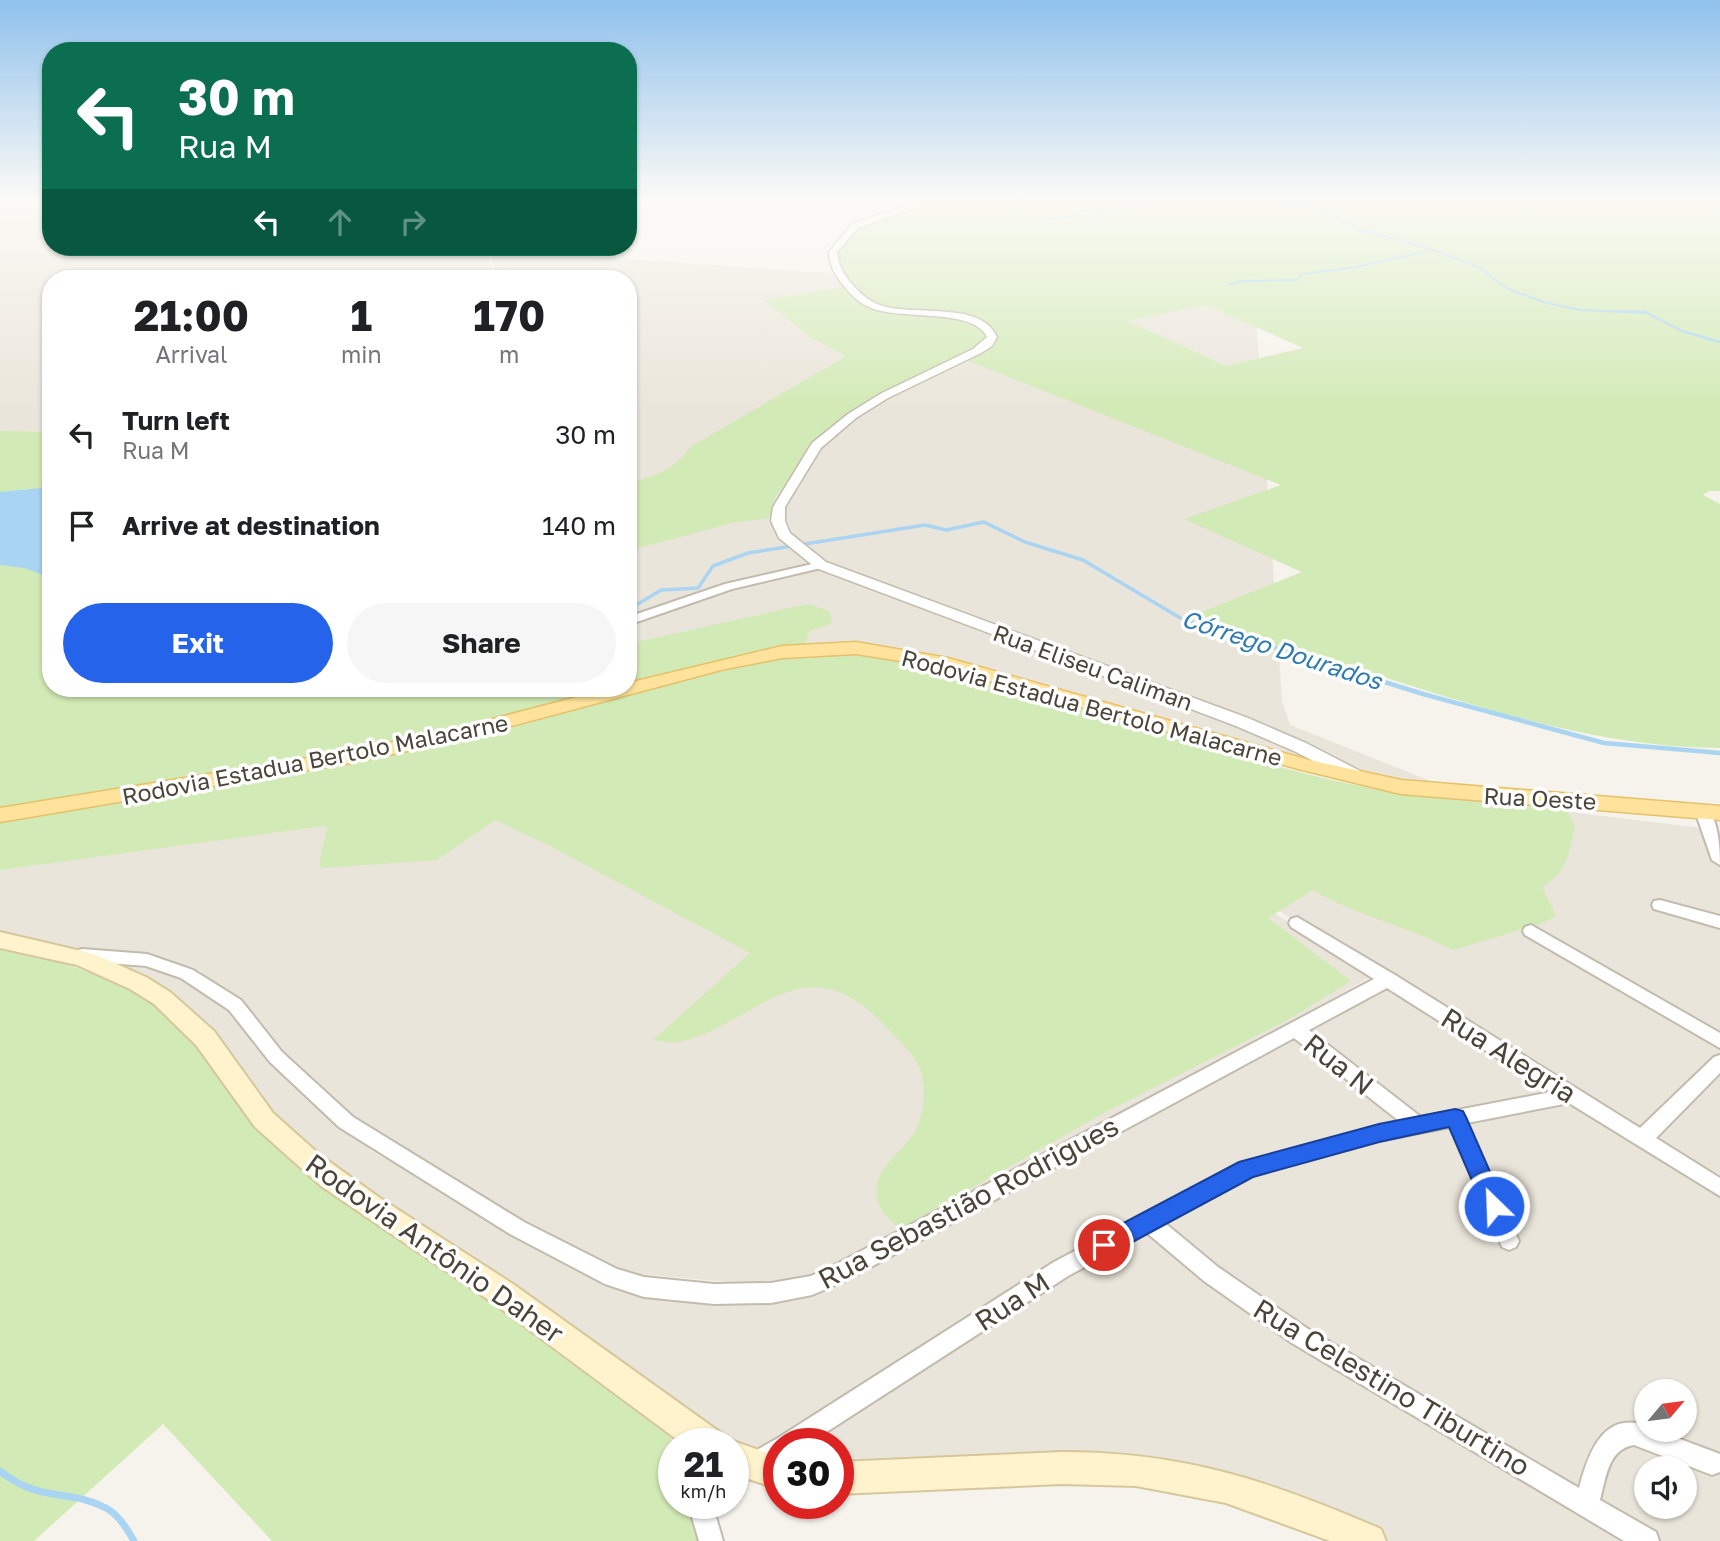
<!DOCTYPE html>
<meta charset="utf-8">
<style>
body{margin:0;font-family:"Golos Text",sans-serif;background:#f6f6f6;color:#202124;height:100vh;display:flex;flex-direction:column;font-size:26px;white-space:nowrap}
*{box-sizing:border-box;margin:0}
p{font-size:23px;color:#757577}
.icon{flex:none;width:38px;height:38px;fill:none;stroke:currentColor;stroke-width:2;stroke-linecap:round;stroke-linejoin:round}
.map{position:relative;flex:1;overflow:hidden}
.details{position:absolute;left:42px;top:270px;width:595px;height:427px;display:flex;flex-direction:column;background:#fff;border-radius:28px;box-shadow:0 2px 5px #0004}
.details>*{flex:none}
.guide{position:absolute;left:42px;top:42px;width:595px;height:214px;border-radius:28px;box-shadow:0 2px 5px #0004;background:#0b6e4f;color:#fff;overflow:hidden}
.needle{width:46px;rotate:61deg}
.fabs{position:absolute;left:1634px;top:1379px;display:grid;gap:14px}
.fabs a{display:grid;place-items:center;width:63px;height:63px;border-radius:50%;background:#fff;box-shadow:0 2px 5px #0004;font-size:35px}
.speed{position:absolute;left:658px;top:1428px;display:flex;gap:14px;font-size:35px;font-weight:700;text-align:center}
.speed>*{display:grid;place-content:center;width:91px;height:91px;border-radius:50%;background:#fff;box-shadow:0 2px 5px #0004;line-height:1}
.speed small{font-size:18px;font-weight:400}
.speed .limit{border:10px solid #d22;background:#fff;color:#111}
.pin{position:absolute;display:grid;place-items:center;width:60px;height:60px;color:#fff;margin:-30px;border:4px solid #fff;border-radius:50%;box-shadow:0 2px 7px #0007}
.me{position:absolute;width:77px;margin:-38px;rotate:336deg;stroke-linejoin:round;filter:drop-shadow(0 0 5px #0008)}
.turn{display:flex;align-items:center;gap:24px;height:147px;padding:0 21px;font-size:32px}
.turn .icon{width:91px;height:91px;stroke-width:2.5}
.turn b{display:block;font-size:49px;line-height:60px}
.lanes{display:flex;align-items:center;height:66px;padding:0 21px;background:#0003;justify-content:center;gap:35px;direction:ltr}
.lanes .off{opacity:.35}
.eta{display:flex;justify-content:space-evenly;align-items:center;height:119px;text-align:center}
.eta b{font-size:42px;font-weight:700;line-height:49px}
.cta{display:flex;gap:14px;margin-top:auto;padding:14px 21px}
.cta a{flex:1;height:80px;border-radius:42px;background:#2563eb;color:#fff;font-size:28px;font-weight:700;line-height:80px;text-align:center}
.cta a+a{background:#f6f6f6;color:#202124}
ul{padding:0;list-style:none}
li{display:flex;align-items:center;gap:21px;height:91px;padding:0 21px}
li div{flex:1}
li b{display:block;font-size:26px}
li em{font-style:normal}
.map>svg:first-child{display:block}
.residential{fill:#eae5da;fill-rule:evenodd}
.green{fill:#d2eab5;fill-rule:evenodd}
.water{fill:#a9d4f2}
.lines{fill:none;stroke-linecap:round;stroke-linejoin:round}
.stream-far4{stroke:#a9d4f2;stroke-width:2}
.stream-far3{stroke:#a9d4f2;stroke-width:2.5}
.stream-far2{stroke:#a9d4f2;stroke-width:3.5}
.stream-far1{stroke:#a9d4f2;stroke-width:4.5}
.stream{stroke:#a9d4f2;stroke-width:7}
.minor-casing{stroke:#c2bbae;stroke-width:4}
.tertiary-casing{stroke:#c2bbae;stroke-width:3}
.secondary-casing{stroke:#d6c79b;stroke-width:4}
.primary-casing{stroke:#e6c16a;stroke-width:3}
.minor{fill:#fff;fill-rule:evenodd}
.tertiary{fill:#fff;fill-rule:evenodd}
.secondary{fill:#fff3cd;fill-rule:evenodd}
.primary{fill:#ffe39c;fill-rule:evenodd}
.route{fill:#2563eb;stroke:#184099;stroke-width:2}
.labels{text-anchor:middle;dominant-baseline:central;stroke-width:7;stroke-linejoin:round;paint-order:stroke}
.street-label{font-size:23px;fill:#4b4439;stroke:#fff}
.water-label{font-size:24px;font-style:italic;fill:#2e7ab2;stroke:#fff}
.near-street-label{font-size:28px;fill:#4b4439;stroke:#fff}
</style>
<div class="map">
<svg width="1720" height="1541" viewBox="0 0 1720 1541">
<rect width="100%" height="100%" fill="#f6f3ec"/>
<path class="residential" d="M0,197H51V247H481L486,248L494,278H51V688H599L600,693L612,700L763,665L1290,859L1245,895L1374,975L1254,1043L795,1288L608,1271L380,1150L200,971L98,961L0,942Z
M489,249L1255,303L1282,701L1290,725L1503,810L1361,786L1210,748L912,657L805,651L607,693L605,688H628V278H497Z
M1512,805L1710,829L1720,848V1541H1357L1137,1456L885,1481L838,1478V1444H779V1474L733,1444H678L226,1110L160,987L98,963L195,974L373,1152L604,1275L795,1292L1387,979L1252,894ZM1647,1391H1685V1430H1647ZM1647,1468H1685V1507H1647Z"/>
<path class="green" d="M919,197H1720V491H1709L1703,495L1720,504V748C1582,747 1454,698 1323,658C1287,647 1251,639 1215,629L1189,617L1302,572L1184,519L1281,485L966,360L989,348L995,335C983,304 889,320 859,297C852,292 847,278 841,270C816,231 899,215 921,205ZM1206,305L1303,348L1226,366L1128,321Z
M842,287C876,329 939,306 982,328L987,342L854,411L776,495L769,518L732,523L628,551V483C658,475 672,471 692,446L846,356L810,337L763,300Z
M0,431L51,432V487L0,492Z
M0,565L24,568L51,578V688H615L412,738L0,808Z
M808,604L829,611L832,624L810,631L804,645L759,652L628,684V644Z
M824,654C921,655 1011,691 1103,716C1191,740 1286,773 1375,789C1437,800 1502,802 1565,806L1575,827C1568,855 1568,871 1542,887L1556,916L1540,924L1453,950C1407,926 1357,916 1313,890L1268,918L1351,981L1291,1018L1106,1112L899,1229C893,1222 882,1214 879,1205C867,1173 899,1156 914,1133C925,1115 927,1085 919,1066C913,1053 898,1040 888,1029C804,937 760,1023 679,1042C671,1044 661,1041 653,1040L750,953L548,845L495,820L437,860L323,868L319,865L327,828L324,826L0,870V821C155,797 311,775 464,740C583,712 701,665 824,654Z
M0,948C75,963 155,988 203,1052C236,1095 257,1135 301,1170C358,1215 424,1247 483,1288C546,1331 605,1380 665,1426L674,1446V1503H698L711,1541H272L163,1424L34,1541H0Z"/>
<path class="water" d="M51,487V578L24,568L0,565V492Z"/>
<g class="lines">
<path class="stream-far4" d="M1234,197L1312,206L1364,231L1426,247L1480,268L1506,288L1543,302L1580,310L1647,313
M1040,221C1056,217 1069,217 1085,216C1113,214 1139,199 1168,197
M1228,285L1242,281L1299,280L1301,274L1351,268L1432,250"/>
<path class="stream-far3" d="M1620,311L1645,312L1682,331L1720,342"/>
<path class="stream-far2" d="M628,610L661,590L698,588L713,566L748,553L925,525L946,530L984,522L1025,542L1083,560L1182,619L1255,642"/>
<path class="stream-far1" d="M1250,640L1423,694L1604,743L1720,753"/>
<path class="stream" d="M0,1471C42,1504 68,1488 106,1508C119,1515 127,1529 134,1541"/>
<g class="minor-casing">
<path id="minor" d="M821,562L825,563V567L732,589L628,625V617L725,584Z
M1702,806C1719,812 1720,850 1720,865L1712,860L1695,811Z
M1660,900L1720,916V928L1654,909L1652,905L1654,901Z
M1297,917L1395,975L1640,1128L1714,1057L1720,1055V1073L1656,1138L1720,1178V1196L1569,1103L1467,1123L1519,1241L1516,1247L1509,1250L1502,1247L1450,1127L1379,1141L1252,1176L1165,1223L1218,1267L1308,1329L1579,1488C1588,1454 1603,1410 1647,1426V1430H1656L1720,1454V1472L1712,1475L1634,1445C1608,1449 1606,1478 1600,1500L1656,1532L1659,1541H1624L1292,1343L1204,1281L1147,1233L1068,1276L808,1444H779V1463L756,1475L748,1471L744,1463L748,1455L778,1438L1054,1262L1240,1163L1399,1121L1294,1038L845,1281L812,1295L771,1303L714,1304L644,1297L605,1284L510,1234L339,1127L270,1062L229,1010L181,978L146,966L82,961L76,959L74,955L76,951L82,949L147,954L193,970L241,1000L282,1052L353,1117L524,1222L617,1269L644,1277L714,1284L771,1283L811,1276L831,1267L1374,979L1291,927L1289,923L1291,919ZM1387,988L1551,1092L1421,1117L1309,1030Z
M1531,925L1720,1033V1048L1525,935L1523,931L1525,927Z
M688,1503H712L723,1541H699Z"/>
</g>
<g class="tertiary-casing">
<path id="tertiary" d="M912,197H920V206L858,228L837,252C838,264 843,273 850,282C858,291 865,298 875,303C907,319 980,298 997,337L992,346L981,353L888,398L856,418L821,448L785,507V521L790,533L826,562L1248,718L1306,743L1364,773L1367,777L1364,781H1352L1294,751L1236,726L816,568L779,538L771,521L773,507L812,443L848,414L880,394L973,349L987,337C974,307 897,321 869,307C858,302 851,295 844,286C836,276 829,266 829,252L852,224L909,205L913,203Z"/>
</g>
<g class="secondary-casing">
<path id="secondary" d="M0,932L94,954L146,977L170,992L214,1031L273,1113L320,1155L380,1198L513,1284L721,1433L726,1444L733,1441L779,1457V1489L733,1474V1444H683L493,1303L321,1186L255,1127L196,1045L154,1004L130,989L77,965L0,948Z
M1062,1452C1184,1452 1270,1481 1381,1529L1386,1541H1330L1226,1503L1136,1486L1062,1484L838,1494V1462Z"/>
</g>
<g class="primary-casing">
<path id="primary" d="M856,642L948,658L1309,760L1401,780L1720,806V820L1401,794L1298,769L939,667L856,654L782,658L721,670L456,741L350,763L0,822V808L350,751L454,729L611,688H628V683L782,646Z"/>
</g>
<use href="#minor" class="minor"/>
<use href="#tertiary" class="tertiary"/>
<use href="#secondary" class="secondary"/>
<use href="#primary" class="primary"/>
</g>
<linearGradient id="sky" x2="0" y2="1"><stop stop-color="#8fc1ec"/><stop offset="0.48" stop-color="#fbfaf6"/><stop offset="1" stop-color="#fbfaf6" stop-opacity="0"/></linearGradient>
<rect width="1720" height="413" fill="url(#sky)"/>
<path class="route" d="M1455,1109L1463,1111L1466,1117L1505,1206L1502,1213L1494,1216L1486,1213L1449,1127L1379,1142L1253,1177L1112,1253L1104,1256L1095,1253L1092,1245L1095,1238L1239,1162L1379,1124Z"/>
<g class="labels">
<g class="street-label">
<text transform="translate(1093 667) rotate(20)">Rua Eliseu Caliman</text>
<text transform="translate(1092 707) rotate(15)">Rodovia Estadua Bertolo Malacarne</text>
<text transform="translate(315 759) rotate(-11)">Rodovia Estadua Bertolo Malacarne</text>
<text transform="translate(1540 798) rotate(3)">Rua Oeste</text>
</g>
<g class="water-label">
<text transform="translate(1282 649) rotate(18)">Córrego Dourados</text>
</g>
<g class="near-street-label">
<text transform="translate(1509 1055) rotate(32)">Rua Alegria</text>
<text transform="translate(1339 1064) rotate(38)">Rua N</text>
<text transform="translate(968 1202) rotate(-28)">Rua Sebastião Rodrigues</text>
<text transform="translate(435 1248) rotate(35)">Rodovia Antônio Daher</text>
<text transform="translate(1012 1301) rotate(-33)">Rua M</text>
<text transform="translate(1392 1387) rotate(31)">Rua Celestino Tiburtino</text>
</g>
</g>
</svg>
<div class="fabs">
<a><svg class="needle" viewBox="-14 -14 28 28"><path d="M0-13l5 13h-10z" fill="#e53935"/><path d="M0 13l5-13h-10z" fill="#757577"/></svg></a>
<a><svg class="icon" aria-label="sound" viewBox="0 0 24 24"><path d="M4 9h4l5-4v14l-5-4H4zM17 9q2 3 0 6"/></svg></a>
</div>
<div class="speed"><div>21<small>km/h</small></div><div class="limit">30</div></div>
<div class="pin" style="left:1104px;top:1245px;background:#d93025"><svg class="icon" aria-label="arrive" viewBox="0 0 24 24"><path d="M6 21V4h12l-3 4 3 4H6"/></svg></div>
<svg class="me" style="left:1494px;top:1206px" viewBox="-20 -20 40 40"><circle r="17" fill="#2563eb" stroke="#fff" stroke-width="3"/><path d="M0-11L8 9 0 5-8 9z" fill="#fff"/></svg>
<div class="guide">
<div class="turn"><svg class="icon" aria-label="left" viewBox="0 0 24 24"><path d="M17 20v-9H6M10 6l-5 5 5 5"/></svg><div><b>30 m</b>Rua M</div></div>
<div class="lanes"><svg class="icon" aria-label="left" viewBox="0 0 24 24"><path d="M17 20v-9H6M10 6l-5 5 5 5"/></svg><svg class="icon off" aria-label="ahead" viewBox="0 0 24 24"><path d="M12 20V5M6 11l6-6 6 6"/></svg><svg class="icon off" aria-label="right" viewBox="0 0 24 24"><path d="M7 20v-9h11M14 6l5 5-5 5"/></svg></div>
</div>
<section class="details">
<div class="eta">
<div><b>21:00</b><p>Arrival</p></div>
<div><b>1</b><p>min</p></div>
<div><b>170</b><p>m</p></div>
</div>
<ul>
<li><svg class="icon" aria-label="left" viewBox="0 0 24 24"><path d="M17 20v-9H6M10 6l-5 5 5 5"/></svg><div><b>Turn left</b><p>Rua M</p></div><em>30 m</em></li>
<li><svg class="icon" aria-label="arrive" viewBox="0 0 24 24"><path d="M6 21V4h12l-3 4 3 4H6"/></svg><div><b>Arrive at destination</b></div><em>140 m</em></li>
</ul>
<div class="cta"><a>Exit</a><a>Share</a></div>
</section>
</div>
